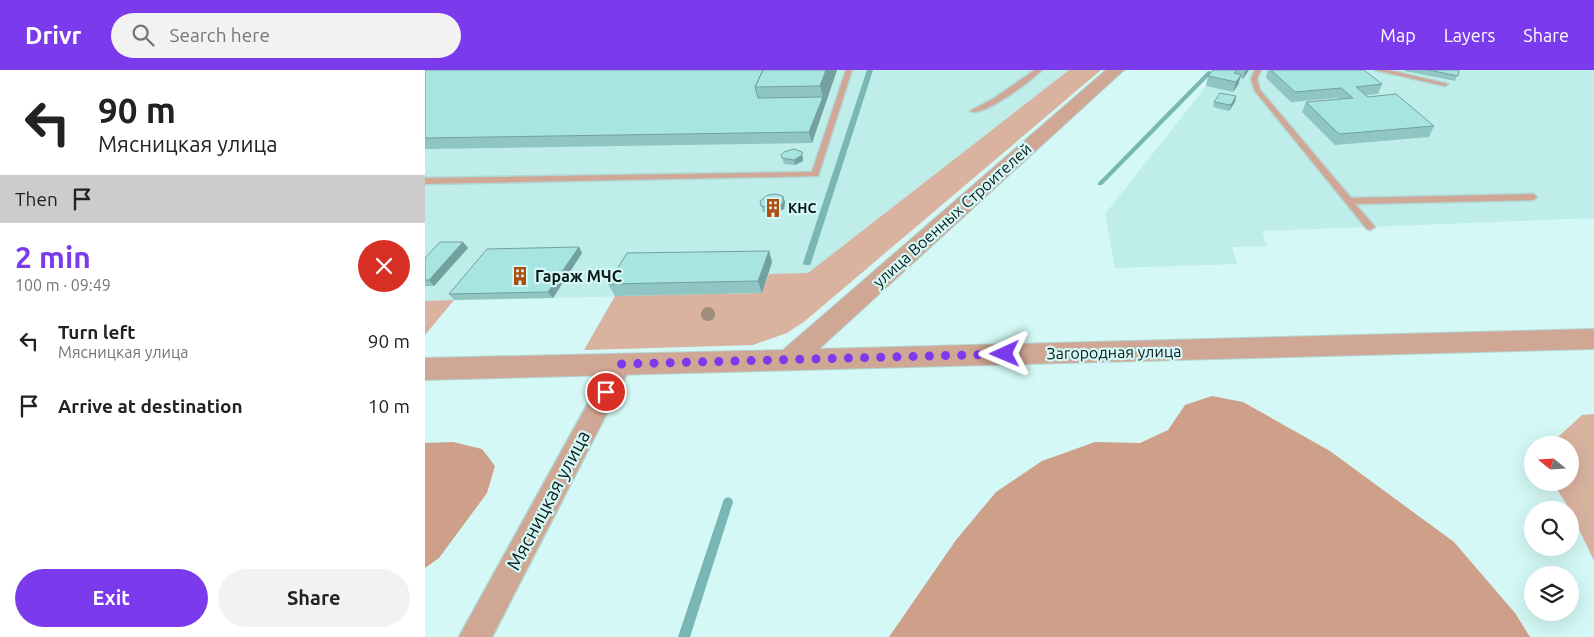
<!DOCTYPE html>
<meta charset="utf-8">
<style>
body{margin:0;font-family:Ubuntu,sans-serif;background:#f2f2f2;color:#222;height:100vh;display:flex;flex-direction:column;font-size:19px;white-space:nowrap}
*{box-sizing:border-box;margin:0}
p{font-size:16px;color:#767676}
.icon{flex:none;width:28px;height:28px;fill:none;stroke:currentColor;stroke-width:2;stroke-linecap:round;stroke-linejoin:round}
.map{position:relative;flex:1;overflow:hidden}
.side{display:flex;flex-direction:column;background:#fff;width:425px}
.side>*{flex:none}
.hud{background:#fff;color:#222;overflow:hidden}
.needle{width:32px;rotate:288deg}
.buttons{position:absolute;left:1099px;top:366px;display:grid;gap:10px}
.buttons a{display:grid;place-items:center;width:55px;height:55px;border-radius:50%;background:#fff;box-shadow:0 5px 20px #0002;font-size:25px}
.pin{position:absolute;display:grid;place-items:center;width:42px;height:42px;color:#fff;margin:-21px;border:2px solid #fff;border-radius:50%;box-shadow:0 1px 5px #0007}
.me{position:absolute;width:55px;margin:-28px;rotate:269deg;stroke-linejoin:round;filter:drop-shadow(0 0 4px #0008)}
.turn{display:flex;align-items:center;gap:18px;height:105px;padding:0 15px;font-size:22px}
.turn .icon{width:65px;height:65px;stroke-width:2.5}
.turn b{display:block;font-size:35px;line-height:42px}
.then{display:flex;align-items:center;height:48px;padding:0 15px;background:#0003;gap:10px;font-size:19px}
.round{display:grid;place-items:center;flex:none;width:52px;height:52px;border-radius:26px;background:#f2f2f2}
.headline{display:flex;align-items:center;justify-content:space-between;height:85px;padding:0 15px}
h1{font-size:30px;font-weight:600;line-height:38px;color:#7c3aed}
.primary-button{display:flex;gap:10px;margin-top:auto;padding:10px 15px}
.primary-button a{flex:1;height:58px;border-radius:30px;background:#7c3aed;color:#fff;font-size:20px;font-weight:600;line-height:58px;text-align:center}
.primary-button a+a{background:#f2f2f2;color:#222}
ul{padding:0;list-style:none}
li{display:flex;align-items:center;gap:15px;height:65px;padding:0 15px}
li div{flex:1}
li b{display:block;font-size:19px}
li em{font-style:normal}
header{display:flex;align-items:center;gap:30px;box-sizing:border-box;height:70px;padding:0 25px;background:#7c3aed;color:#fff}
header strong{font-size:24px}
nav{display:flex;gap:28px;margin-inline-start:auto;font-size:18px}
.search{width:350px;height:45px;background:#f2f2f2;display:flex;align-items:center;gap:12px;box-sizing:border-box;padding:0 18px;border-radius:28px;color:#767676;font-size:19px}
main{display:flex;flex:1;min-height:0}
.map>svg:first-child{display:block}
.built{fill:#beedea}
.green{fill:#dab2a0}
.forest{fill:#ce9f89}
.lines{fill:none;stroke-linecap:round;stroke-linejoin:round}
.stream{fill:#78b7b3;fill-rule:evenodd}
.service-casing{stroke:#b3d4d2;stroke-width:3}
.minor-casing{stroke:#b3d4d2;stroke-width:3}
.tertiary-casing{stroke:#b3d4d2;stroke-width:2}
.service{fill:#d0a794;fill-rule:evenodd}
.minor{fill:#d0a794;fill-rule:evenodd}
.tertiary{fill:#d0a794;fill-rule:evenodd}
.tree{fill:#9e8d7b}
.wall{fill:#8fc5c2}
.shaded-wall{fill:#74a09e}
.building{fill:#a6e5e2;stroke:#74a09e}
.route{stroke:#7c3aed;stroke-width:9;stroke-dasharray:0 16.2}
.labels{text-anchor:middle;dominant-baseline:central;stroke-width:4.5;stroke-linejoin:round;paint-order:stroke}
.far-poi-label{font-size:14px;font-weight:bold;fill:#0d1a1a;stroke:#d3f8f5;text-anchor:start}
.street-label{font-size:16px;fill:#0d1a1a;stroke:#d3f8f5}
.poi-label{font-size:16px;font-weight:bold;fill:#0d1a1a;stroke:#d3f8f5;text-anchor:start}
.near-street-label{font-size:19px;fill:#0d1a1a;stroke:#d3f8f5}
</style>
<header>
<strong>Drivr</strong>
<div class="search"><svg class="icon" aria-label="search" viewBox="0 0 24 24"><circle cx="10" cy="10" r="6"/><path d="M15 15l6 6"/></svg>Search here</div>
<nav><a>Map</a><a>Layers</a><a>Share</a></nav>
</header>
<main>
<section class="side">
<div class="hud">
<div class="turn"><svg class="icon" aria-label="left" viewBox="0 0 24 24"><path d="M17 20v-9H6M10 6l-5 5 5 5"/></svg><div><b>90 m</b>Мясницкая улица</div></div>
<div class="then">Then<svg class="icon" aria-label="arrive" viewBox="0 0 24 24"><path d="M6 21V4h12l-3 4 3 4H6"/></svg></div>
</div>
<div class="headline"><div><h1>2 min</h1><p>100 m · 09:49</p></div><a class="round" style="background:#d93025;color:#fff"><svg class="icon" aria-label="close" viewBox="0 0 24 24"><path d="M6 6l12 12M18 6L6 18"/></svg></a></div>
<ul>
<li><svg class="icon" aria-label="left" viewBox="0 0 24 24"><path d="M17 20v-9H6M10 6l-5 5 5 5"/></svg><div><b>Turn left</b><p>Мясницкая улица</p></div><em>90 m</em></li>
<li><svg class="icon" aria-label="arrive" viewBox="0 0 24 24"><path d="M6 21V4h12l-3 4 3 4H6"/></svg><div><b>Arrive at destination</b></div><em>10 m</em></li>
</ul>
<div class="primary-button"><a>Exit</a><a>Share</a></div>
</section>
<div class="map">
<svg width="1169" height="567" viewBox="0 0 1169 567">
<rect width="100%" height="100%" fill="#d3f8f5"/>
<path class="built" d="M0,0H644L383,203L337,223L0,231Z
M794,0H1169V148L837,161L842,176L807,177L812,194L690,198L680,144Z"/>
<path class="green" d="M644,0H676L380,251L362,263L328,275L159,280L190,226L337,223L344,204L383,203Z
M29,230L0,265V231Z
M1169,344V491L1145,440L1133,421V413L1145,412V375H1132V368L1157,345Z"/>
<path class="forest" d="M787,326L818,332L905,381L1029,472L1090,543L1105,567H464L531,470L571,422L617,391L670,372L715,373L743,360L760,335Z
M28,372L57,379L70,396L62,423L14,488L0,498V373Z"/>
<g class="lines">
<path class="stream" d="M442,0H448L386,193L385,195H379L378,193Z
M783,1L788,2L677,115H673V113Z
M303,427L307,429L308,432L265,567H253L299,429Z"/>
<g class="service-casing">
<path id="service" d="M421,0H427L393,106L0,114V108L387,102Z
M610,0H617C607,10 557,48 545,41L568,29Z
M830,0H836L832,9L835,20L926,128L1108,124L1112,127L1108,130L930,134L950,157L945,160L942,159L830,21L826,9Z
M950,0H963L1023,14L1020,16Z"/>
</g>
<g class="minor-casing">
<path id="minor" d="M196,286L204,288L207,294L67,567H34L188,288Z"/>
</g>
<g class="tertiary-casing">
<path id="tertiary" d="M681,0H699L394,279L1169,259V279L0,310V288L358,280Z"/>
</g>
<use href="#service" class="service"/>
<use href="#minor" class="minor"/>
<use href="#tertiary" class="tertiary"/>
</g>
<circle class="tree" cx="283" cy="244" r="7"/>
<path class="wall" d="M0,0H412L387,73L0,79Z
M788,0H824L818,9L815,8L813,15L808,22L781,16L783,6Z
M843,0H939L957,14L953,24L942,25L943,27L1009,56L1004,67L910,75L877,42L881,32L914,29L912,28L866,32L841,8Z
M980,0H1034L1030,11L980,1Z
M811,26L810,32L804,41L788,37L789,32Z
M356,85L378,87V91L370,95L359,94Z
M358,126L360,132L359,139L348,144L338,142L335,131Z
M38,172L43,178L9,216H0V188Z
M154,177L157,183L128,228L29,230L24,224Z
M344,181L347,192L337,223L190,226L183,214Z"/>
<path class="shaded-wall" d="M401,0H412L387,73L384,62L398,27L395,16Z
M820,0H824L818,9Z
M816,5L813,15L808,22L811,12Z
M811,26L810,32L804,41L806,35Z
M377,82L378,91L370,95L369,90Z
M358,126L360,132L359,139L348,144L346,138Z
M38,172L43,178L9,216L4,210Z
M154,177L157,183L128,228L123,222Z
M344,181L347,192L337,223L333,211Z"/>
<path class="building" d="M0,0H338L330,17L333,28L398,27L384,62L0,68Z
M338,0H401L395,16L330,17Z
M788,0H812L809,3L816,5L811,12L783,6Z
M846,0H939L957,14L931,17L943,27L971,24L1009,56L914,64L881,32L928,28L916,18L870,22Z
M1004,0H1034L1033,6Z
M795,23L811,26L806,35L789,32Z
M369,79L377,82V85L369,90L357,88L356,85L359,82Z
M351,124L358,126V133L346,138L336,136L335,131L343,125Z
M15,172H38L4,210H0V188Z
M154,177L123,222L24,224L62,179Z
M344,181L333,211L183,214L202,183Z"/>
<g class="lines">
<path class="route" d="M181,322L196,294L580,284"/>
</g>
<defs>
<g id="building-bare" transform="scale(1.5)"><path d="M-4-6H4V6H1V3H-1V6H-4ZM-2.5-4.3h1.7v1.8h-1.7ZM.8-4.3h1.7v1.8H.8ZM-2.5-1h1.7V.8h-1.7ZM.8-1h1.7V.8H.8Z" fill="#b04e11" stroke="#d3f8f5" stroke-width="2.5" paint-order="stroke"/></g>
</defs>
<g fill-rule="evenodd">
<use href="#building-bare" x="348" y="138"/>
<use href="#building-bare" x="95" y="206"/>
</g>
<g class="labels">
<g class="far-poi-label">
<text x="363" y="138">КНС</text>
</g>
<g class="street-label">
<text transform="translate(527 145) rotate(-42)">улица Военных Строителей</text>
<text transform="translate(689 282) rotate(-1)">Загородная улица</text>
</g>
<g class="poi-label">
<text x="110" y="206">Гараж МЧС</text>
</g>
<g class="near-street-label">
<text transform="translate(123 430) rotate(-62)">Мясницкая улица</text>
</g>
</g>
</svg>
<div class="buttons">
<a><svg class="needle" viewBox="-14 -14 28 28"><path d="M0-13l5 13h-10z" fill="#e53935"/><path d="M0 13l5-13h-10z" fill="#767676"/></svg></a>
<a><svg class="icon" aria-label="search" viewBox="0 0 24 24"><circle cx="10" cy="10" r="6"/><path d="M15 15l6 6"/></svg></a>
<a><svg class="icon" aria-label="layers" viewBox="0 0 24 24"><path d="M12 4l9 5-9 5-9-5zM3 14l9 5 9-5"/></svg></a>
</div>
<div class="pin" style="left:181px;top:322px;background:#d93025"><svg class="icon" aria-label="arrive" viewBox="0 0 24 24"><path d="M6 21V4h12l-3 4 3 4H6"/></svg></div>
<svg class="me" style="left:580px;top:284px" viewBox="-20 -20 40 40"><path d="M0-17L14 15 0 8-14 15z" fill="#7c3aed" stroke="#fff" stroke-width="4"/></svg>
</div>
</main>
